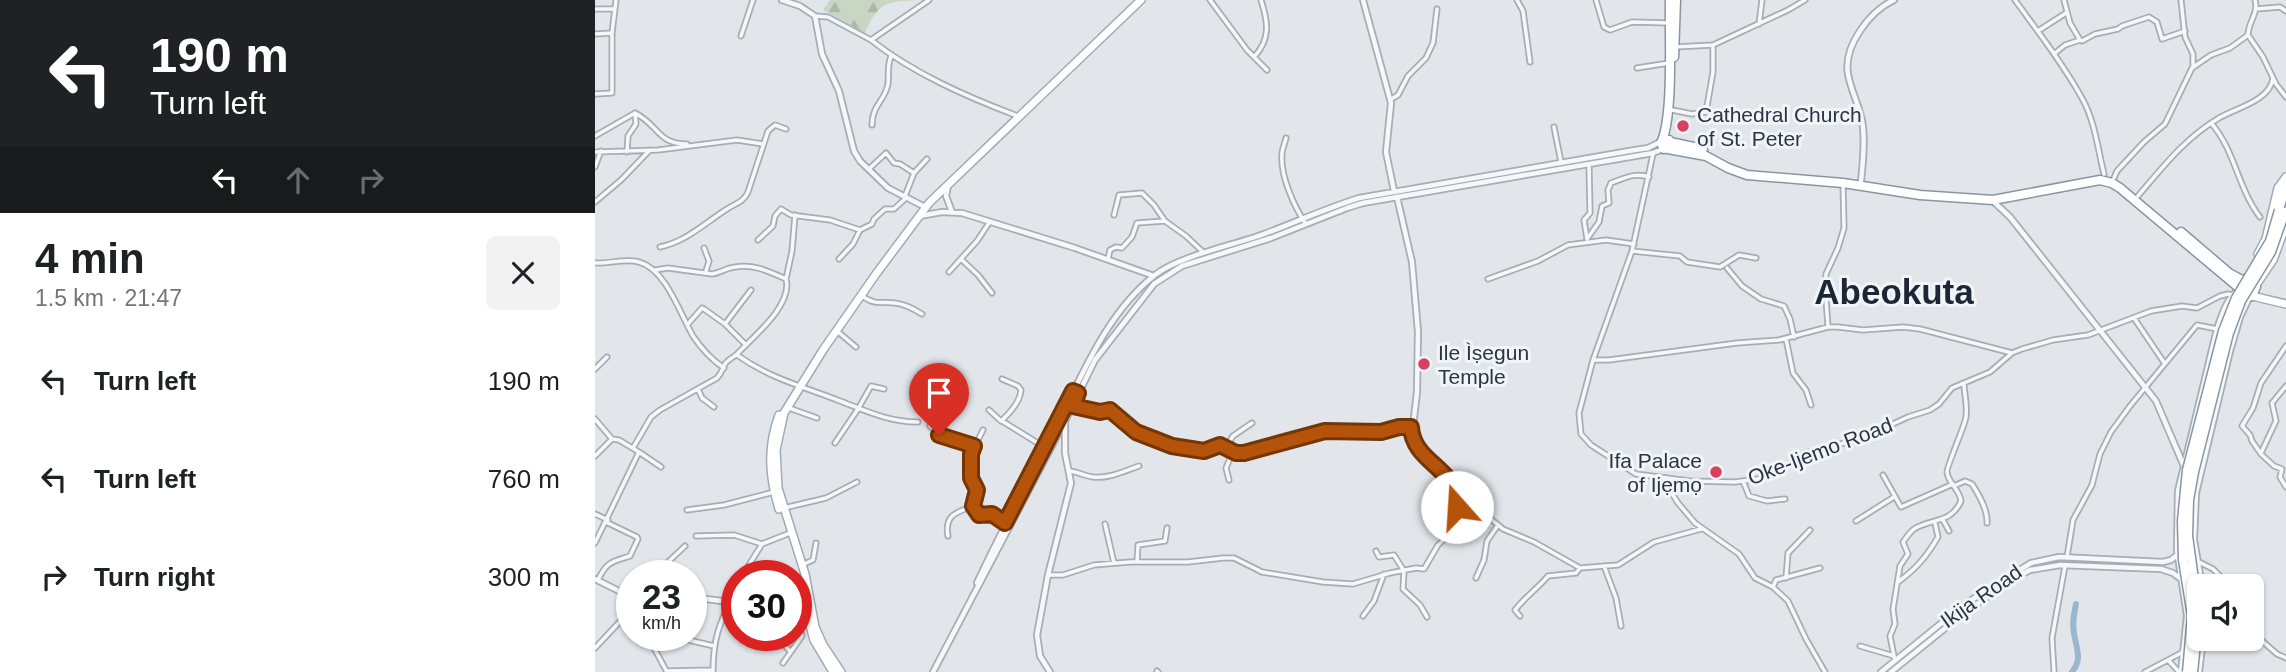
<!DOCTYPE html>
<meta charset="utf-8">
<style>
body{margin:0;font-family:Arial,sans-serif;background:#f2f2f2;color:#202124;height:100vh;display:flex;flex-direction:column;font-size:26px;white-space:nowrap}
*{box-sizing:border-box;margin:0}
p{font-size:23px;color:#757577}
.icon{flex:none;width:38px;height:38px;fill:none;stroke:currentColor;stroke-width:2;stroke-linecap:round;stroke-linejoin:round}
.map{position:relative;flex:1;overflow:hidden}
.sheet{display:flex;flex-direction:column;background:#fff;width:595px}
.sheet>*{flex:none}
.top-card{background:#202124;color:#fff;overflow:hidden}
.buttons{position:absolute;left:1592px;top:574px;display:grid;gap:14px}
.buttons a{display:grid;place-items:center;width:77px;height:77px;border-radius:10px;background:#fff;box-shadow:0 2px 5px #0004;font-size:35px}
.speed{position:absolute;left:21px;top:560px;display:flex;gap:14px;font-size:35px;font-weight:700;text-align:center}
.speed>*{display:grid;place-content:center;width:91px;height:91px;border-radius:50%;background:#fff;box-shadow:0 2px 5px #0004;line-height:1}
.speed small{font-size:18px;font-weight:400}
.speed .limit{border:10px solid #d22;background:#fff;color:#111}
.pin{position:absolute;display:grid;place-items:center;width:60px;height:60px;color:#fff;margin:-72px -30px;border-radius:50% 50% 50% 0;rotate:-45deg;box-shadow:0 0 7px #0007}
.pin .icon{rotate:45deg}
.me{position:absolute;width:77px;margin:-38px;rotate:341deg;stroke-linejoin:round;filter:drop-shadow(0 0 5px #0008)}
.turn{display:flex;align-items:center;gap:24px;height:147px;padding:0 35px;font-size:32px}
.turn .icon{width:91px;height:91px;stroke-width:2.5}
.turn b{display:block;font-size:49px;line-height:60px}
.lanes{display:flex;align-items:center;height:66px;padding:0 35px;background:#0003;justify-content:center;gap:35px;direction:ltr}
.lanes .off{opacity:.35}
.round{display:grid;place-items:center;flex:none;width:74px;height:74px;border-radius:10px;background:#f2f2f2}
.summary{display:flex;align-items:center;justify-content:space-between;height:119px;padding:0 35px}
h1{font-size:42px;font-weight:800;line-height:52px}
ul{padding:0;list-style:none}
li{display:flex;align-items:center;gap:21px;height:98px;padding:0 35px}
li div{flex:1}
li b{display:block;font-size:26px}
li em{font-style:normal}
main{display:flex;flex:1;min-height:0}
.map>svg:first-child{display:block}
.forest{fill:url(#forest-firs)}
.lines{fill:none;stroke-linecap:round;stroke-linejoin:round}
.river{stroke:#9bb7ce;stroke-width:6}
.minor-casing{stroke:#a7adb6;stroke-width:7}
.tertiary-casing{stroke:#a7adb6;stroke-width:8}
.primary-casing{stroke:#a0abb8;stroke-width:10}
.trunk-casing{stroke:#8895a3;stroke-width:11}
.minor{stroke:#f5f7f9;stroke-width:3.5}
.tertiary{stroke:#f5f7f9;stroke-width:4.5}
.primary{stroke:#fff;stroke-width:7}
.trunk{stroke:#fff;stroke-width:8}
.trunk-bridge-casing{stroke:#8895a3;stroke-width:11;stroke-linecap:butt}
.trunk-bridge{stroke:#fff;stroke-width:8}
.route-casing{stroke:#753606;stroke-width:18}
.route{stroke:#b45309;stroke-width:12}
.poi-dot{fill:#d83f60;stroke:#f2f5f8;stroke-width:2.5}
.labels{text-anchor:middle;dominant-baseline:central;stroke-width:6;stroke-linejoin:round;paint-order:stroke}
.poi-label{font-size:21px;fill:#293545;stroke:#f2f5f8;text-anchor:start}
.street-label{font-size:21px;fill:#293545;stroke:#f2f5f8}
.town-label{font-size:35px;font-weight:bold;fill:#1b2636;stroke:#f2f5f8}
</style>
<main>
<section class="sheet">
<div class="top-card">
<div class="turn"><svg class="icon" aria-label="left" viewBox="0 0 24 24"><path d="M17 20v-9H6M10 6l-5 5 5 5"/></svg><div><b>190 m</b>Turn left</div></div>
<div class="lanes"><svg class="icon" aria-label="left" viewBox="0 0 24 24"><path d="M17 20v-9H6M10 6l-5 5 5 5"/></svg><svg class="icon off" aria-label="ahead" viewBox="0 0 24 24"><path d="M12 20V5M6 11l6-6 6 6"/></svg><svg class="icon off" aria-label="right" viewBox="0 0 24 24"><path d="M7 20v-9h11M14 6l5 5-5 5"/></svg></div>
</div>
<div class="summary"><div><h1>4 min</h1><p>1.5 km · 21:47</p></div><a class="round"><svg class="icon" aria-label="close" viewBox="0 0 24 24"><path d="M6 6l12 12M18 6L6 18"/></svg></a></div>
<ul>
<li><svg class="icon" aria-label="left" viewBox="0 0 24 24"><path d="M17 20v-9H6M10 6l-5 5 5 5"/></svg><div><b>Turn left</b></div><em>190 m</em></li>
<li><svg class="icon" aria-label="left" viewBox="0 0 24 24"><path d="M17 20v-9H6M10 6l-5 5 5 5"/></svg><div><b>Turn left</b></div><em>760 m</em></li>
<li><svg class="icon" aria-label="right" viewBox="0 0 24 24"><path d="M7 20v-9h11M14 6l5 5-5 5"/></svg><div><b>Turn right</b></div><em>300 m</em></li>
</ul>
</section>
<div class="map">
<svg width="1691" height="672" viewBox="0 0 1691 672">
<defs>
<pattern id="forest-firs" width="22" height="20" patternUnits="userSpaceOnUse" patternTransform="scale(1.75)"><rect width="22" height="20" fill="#c9d6c3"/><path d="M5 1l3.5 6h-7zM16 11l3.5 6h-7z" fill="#adb8a9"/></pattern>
</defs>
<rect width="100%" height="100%" fill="#e2e6eb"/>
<path class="forest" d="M235,0H325C293,2 284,0 270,33L228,10Z"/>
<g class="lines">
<path class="river" d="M1477,672C1488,659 1481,648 1479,633C1477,623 1479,614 1481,604"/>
<g class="minor-casing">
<path id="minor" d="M615,0L652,50L672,70
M922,0L928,11L935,62
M1001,0L1009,27L1015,30L1037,22L1074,23
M1420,0C1443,32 1469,65 1488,100C1500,122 1503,150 1509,174
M1469,0L1475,23L1485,40
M1586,0L1590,37L1598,54V66
M1660,0C1664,13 1653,22 1653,35L1668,57L1681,84L1691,97
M0,9H19
M1661,9L1685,7L1691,11
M220,16L233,17L276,40L334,0
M1164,24L1167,0
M1443,31L1471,13
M0,34L17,33
M146,36L158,0
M276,40C318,73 370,96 420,115
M1080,47L1118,45L1193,10L1210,0
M1459,54L1470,45L1485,40L1487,41L1500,34L1523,29L1527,26L1554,17L1562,22L1567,39L1590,31
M659,57C676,39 673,22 666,0
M1042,68L1074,63
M0,94L17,93V33L21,0
M795,100L803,95L813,76L831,58L838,43L842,9
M1077,110L1097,114L1111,112L1118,72V45
M40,113C64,125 62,144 92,144
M1616,123C1640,150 1643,189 1665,217
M277,125C277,105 290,101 293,84C294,73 292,66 296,56
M959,127L966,162
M0,136L40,113
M691,138C690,143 687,149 687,154C685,175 699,207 711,224
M0,152L63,150L142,140L168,144
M32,152L33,136L41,124L40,113
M1058,154L1037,251L998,360L984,413L986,434L996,445L1041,474L1095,481L1140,482L1163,479L1190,467L1210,453L1265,439L1313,417L1335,410L1344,404L1357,388L1395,372L1417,353L1427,349L1458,340L1493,335L1556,311L1587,306L1602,308L1625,296L1633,294L1637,295
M0,167L6,151
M274,169L291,153L299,163L305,164L319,173
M1519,178L1522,171L1549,142L1570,124L1597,68L1616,55L1635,48L1653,35
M310,196L319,173L332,159
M1543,196C1568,167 1590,138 1624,118C1641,108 1675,101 1678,78
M0,202L26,180L54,151
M519,215L524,195L547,193L559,205L570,221L591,236L608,252
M992,239L1004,222L1007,206L1014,203L1013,190L1016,183C1030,178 1040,172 1054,177
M992,239L989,220L995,213L994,164
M163,240L178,226L180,216L186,209L196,215L235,220L265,230L277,224L279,219L290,209H299L311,198
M65,247C92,241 110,223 132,209C141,203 149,202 153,192L173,131L180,125L191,129
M109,248L114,261L111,271
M1037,251L1085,256L1092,262L1125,267L1144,255L1161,258
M244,259L258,244L265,230
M366,259L383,275L397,293
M513,259L515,250L521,247L527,248L537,237L542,223L570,221
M0,263C15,264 29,258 44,262C71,269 85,314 98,336C106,348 117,360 129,368
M1132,268L1147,286L1166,299L1189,306L1195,319L1199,337
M354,272L382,241L394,223
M191,279L197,251L200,215
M893,279L943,261L973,245L1011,240L1039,244
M267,296C282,306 285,301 300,303C310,304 319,309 327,314
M1539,318L1570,364
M93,324L107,308L109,309L130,324L150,344
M130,324L156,290
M1233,327L1230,285L1231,274L1243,248L1249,228L1248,183
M242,331L261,347
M1191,339L1198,373L1211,390L1216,405
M1691,346L1666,383L1658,408L1647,426L1655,435L1657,441L1666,454L1679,466L1687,469L1685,477L1691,487
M142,355C176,379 207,386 245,401C271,411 294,422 323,422
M999,360H1014L1142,343L1184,340L1233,327H1243L1268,330L1308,327L1325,329L1417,353
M0,369L12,357
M103,389L107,398L119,407
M478,406L503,412L515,410L541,432L555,436L577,446L609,451L625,445L641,453L649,454L706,436L730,431L786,432L804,427H816
M194,408L222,418
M394,410L406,421C415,413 425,402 426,390L423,386L407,379
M0,419L17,439L24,440L44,452
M407,421L441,442L451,446
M335,426L344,435L378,446
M388,430L376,454V478L382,490L378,506L384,515L397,514L410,523
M240,443L263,409L276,386L289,389
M631,447L638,436L657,423
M38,448L56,417L65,410L122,378C127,373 127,369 130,364C133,359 140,357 143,353C159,336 198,305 191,279C173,271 159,264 140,267C131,268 125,273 117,274L73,268L60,270
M1666,453L1681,421L1677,403L1691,386
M0,456L17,439
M475,471C484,472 489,476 498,477C513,479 530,471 544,466
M1288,475L1306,507L1358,484
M634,480L631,468L638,451
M1065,480L1073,487L1083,503L1100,523L1144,554L1160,578L1178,587L1193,601L1211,639L1230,672
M857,481L878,496L897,520L908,529L939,542L985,568L1023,565L1059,542L1106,529
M1148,481L1154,496L1172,501L1190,499
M1359,486L1370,481L1377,484C1384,495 1393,510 1392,523
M189,508L231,498L262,482
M92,510L129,505L179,492
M0,514L13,520
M1348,520L1354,531
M1261,521L1299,497
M510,524L519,563
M101,536L139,535L167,544
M353,536C349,515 362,512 378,506
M0,543L44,452L66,467
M781,551L784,557L799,555L809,571L808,589L825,605L832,617
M1472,557L1478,520L1497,485L1505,454L1516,432L1535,406L1602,325L1622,329
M1602,561L1618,569L1635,586
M542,562L543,545L570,541L572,528
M209,564L218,560L221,543
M1009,566L1021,598L1026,626
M453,575H468L499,565L535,562H593L628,558H639L667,572L728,582L758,584L795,573L821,568L829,569L843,545L852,537L856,527L862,501L857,481
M75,576L71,564L90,546
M147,576L167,544L195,533
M881,578L889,560L892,541L903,525
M1191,578L1193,553L1215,530
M3,580C12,561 17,562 35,556L43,539L42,537L11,522
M1303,582C1321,569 1332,556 1343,537L1340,523
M1178,587L1181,580L1225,568
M768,616L779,601L789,574
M925,616L920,610C929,598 943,588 953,576L981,573L985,568
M1657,632L1682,654L1691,658
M52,635L72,672
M57,641L76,636L119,646
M188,644L195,651
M1265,646L1299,656
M0,648L31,615L32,594
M1300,661L1295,636L1300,624L1298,609L1305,566L1313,554L1308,542C1311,538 1315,532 1319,529C1336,518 1356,524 1366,501C1365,490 1353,483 1352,472C1351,469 1368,429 1370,421C1374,410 1369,395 1369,383
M1574,661L1584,672
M188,663L207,636L203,624
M72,671L118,670
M562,671L563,672
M118,672C118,633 127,620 142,586
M1459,672L1457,638L1470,566
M1550,672L1588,652"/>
</g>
<g class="tertiary-casing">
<path id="tertiary" d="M187,0L205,6L220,16L227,54L244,91L259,151L265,161L293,188L328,206
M768,0L796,103L791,152L799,191
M1266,181C1268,163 1270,145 1268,127C1266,108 1256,92 1253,74C1248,46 1275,11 1299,0
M353,186L351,196L357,212
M802,197L817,262L823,332L822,392L817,435L820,445L827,454L857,481
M1398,201L1415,217L1561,401L1588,464
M325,216L347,212L367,213L480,248L559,276
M0,579L26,592L37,595
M382,583C406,531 433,482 459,431C486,378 511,313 560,275C584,256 639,245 669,234C701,222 732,208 764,198L1040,150L1053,148L1065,142
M1607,586L1599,540L1601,493L1635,351L1645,317L1654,298
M96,597L142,603
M201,624L207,621L212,611L216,612
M338,672L470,421L500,360L559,284L587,266L676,238L752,208L768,203L1058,153L1068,149
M455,672L445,656L442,635L453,575L476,483L470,453V421
M1286,672L1370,604L1436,563L1464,557L1568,562L1576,560L1582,555
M1296,672L1369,613L1420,578L1435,570L1465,565L1566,569L1578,573L1586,579
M1586,672L1592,616L1582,550L1583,491L1622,329C1627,315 1631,300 1643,290
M1604,672L1608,639"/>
</g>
<g class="primary-casing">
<path id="primary" d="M1663,254L1671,239L1683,188L1691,177
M1661,285L1678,260L1691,225
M1657,296L1691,304
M184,415C172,448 174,476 184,509
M214,622L219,640L238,672
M246,672L228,645L220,627L210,574L183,488L181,450L189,413L228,350L281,274L334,203L546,0"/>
</g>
<g class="trunk-casing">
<path id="trunk" d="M1079,57L1081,0
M1067,141L1074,140L1075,147L1069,149L1066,143C1079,116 1074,34 1075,0
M1075,142L1108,149
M1073,149L1111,156L1133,168L1152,175L1248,183L1325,195L1398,200L1505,180L1517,183L1525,188L1643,287L1646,295L1652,297L1657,296L1661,287C1660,280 1654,277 1647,280L1643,287
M1684,210L1691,185
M1586,232L1634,273L1647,280"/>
</g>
<use href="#minor" class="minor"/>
<use href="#tertiary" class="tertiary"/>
<use href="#primary" class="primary"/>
<use href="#trunk" class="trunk"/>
<g class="trunk-bridge-casing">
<path id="trunk-bridge" d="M1592,672L1597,616L1588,560L1587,521L1592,470L1628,331L1641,298L1675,241L1684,210
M1598,672L1604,616L1593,536L1594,500L1599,472L1634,333L1646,301L1676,252L1690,212"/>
</g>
<use href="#trunk-bridge" class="trunk-bridge"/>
</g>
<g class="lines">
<g class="route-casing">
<path id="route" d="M344,435L379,446L376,454V478L382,490L378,506L384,515L397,514L410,523L478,391L483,393L478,406L505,412L515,410L541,432L577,446L609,451L625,445L641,453H649L730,431L786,432L804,427H816C818,464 866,469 862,507"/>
</g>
<use href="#route" class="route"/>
</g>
<g class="poi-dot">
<circle cx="1088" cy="126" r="7"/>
<circle cx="829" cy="364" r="7"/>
<circle cx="1121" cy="472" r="7"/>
</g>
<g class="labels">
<g class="poi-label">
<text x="1102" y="114">Cathedral Church<tspan x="1102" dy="24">of St. Peter</tspan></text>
<text x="843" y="352">Ile Ìṣegun<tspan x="843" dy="24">Temple</tspan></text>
<text x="1107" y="460" text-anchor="end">Ifa Palace<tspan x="1107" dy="24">of Ijẹmọ</tspan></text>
</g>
<g class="street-label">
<text transform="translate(1225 451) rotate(-21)">Oke-Ijemo Road</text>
<text transform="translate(1386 596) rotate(-35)">Ikija Road</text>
</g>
<g class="town-label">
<text x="1299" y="291">Abeokuta</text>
</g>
</g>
</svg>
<div class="buttons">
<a><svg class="icon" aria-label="sound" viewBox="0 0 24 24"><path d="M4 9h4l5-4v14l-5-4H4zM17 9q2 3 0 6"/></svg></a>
</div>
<div class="speed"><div>23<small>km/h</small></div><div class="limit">30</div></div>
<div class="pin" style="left:344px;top:435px;background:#d93025"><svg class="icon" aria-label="arrive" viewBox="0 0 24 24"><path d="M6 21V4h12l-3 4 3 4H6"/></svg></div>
<svg class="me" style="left:862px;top:507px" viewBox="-20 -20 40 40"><circle r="19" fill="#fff"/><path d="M0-13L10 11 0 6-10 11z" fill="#b45309"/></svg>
</div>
</main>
